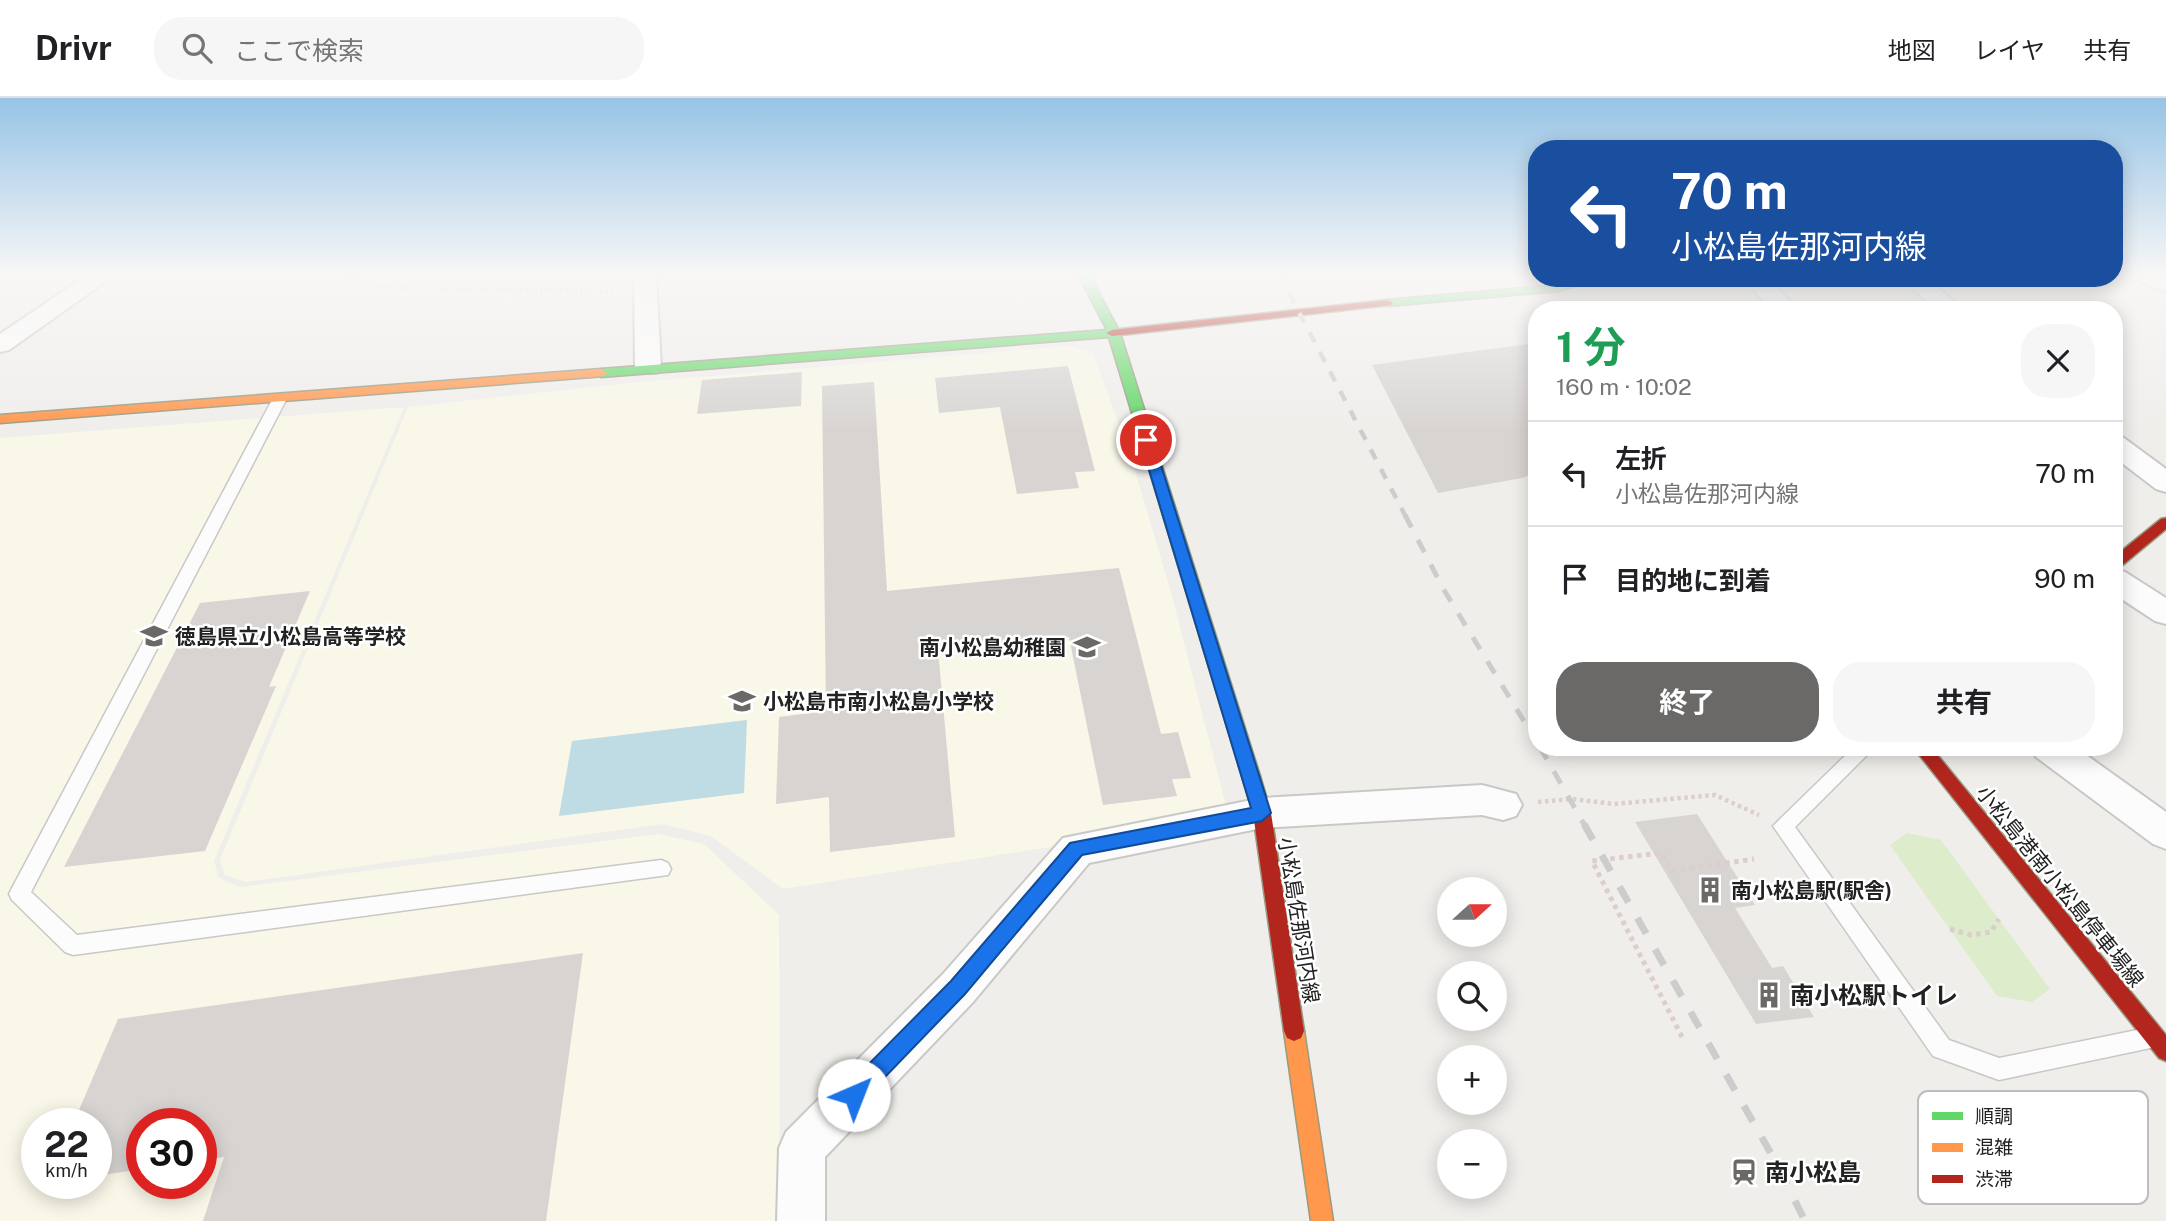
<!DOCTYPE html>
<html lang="ja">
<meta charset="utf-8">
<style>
body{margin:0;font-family:"Public Sans","Noto Sans JP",sans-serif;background:#f6f6f6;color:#202124;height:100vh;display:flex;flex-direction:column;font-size:26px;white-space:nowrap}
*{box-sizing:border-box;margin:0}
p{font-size:23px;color:#757577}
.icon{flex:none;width:38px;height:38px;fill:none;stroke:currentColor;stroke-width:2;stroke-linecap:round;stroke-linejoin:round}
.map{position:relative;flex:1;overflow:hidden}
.details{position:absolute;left:1528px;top:203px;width:595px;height:455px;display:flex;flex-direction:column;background:#fff;border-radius:28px;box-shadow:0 4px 18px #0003}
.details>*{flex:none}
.banner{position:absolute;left:1528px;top:42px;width:595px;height:147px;border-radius:28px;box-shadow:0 4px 18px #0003;background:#1a4fa0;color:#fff;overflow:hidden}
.needle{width:46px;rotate:69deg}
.tools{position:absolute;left:1437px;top:779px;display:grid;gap:14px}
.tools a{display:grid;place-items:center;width:70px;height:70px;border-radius:50%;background:#fff;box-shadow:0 4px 18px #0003;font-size:35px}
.speed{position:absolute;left:21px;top:1010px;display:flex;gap:14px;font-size:35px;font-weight:700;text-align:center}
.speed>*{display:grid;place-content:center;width:91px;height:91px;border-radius:50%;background:#fff;box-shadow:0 4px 18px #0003;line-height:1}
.speed small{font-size:18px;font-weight:400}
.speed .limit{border:10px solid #d22;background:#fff;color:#111}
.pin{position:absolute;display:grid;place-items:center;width:60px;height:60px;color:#fff;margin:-30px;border:4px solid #fff;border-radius:50%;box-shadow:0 2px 7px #0007}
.me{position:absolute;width:77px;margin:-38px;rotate:44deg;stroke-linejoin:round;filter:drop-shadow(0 0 5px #0008)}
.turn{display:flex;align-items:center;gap:24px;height:147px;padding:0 28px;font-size:32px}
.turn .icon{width:91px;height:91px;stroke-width:2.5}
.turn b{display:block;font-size:49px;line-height:60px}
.round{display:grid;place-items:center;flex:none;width:74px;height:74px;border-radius:28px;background:#f6f6f6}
.overview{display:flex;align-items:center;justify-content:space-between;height:119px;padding:0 28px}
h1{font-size:42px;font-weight:700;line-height:52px;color:#1e9e55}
.primary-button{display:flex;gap:14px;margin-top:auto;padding:14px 28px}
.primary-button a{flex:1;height:80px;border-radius:28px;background:#6a6968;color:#fff;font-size:28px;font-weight:700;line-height:80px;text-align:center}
.primary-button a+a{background:#f6f6f6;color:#202124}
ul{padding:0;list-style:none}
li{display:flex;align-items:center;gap:21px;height:105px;padding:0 28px;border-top:2px solid #e0e0e0}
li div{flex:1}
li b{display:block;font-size:26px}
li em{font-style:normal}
header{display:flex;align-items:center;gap:42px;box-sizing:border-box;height:98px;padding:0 35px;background:#fff;border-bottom:2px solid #e0e0e0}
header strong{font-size:33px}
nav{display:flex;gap:38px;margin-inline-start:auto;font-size:24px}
.search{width:490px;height:63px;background:#f6f6f6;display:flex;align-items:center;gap:18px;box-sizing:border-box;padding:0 24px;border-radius:28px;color:#757577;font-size:26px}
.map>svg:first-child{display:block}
.education{fill:#f8f7e8;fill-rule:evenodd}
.grass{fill:#ddeccb}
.water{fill:#bfdbe3}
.building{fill:#d7d4d2}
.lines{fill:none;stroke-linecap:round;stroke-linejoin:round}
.lane-casing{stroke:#c9c8c7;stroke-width:3}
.street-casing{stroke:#c9c8c7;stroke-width:4}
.fast-casing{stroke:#999a82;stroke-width:3}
.slow-casing{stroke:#999a82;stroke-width:3}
.jam-casing{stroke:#999a82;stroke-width:3}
.path-far2{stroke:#dccecd;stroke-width:3.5;stroke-dasharray:2.5 2.5;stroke-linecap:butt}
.path-far1{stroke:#dccecd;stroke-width:4.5;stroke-dasharray:3.5 3.5;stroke-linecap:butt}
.path{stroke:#dccecd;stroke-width:5;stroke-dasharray:4.5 4.5;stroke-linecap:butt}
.lane{fill:#fdfcfc;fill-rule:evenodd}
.street{fill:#fdfcfc;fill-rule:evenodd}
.fast{fill:#63d668;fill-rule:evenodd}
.slow{fill:#ff974d;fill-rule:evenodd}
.jam{fill:#b3261e;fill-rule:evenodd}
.rail-far2{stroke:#ccc;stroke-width:4.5;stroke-dasharray:11 11;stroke-linecap:butt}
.rail-far1{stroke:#ccc;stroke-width:5;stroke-dasharray:14 14;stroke-linecap:butt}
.rail{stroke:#ccc;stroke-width:7;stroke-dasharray:18 18;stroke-linecap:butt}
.route{fill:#1a73e8;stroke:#114b97;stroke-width:2}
.labels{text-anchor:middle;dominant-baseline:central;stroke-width:5;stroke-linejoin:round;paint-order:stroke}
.poi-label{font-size:21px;font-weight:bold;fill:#222;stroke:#fff;text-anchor:start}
.street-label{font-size:21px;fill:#222;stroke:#fff}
.near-poi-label{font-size:24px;font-weight:bold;fill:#222;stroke:#fff;text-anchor:start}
.key{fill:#fff;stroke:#bdbdbd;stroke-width:2}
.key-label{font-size:19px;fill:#222}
</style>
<header>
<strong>Drivr</strong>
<div class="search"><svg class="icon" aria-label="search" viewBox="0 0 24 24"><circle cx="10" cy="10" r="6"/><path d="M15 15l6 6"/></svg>ここで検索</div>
<nav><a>地図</a><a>レイヤ</a><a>共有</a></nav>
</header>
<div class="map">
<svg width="2166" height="1123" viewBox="0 0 2166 1123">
<rect width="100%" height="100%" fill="#f0eeeb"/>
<path class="education" d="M1070,248L1093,256L1130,356L1171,494L1227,712L1065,737L1050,749L783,791L711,738L663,726L246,784L225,777L220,762L408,309L628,285Z
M404,309L214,763L219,780L240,789L658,736L704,746L779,817L780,1123H0V340ZM37,1026H96V1085H37ZM142,1026H201V1085H142Z"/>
<path class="grass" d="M1907,735L1941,742L2050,891L2032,904L1997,898L1890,747Z"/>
<path class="water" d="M747,622L744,695L559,718L572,643Z"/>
<path class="building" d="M1536,245V374L1522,380L1438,395L1372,267Z
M1068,268L1095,373L1075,374L1079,390L1017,396L1000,309L939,315L935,280Z
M802,274L801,308L697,316L702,282Z
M874,284L887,493L1119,470L1161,636L1178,634L1191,680L1172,681L1177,698L1103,707L1069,539L938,552L955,739L830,754L829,699L776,706L779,619L826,613L822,288Z
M310,493L269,589L276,588L205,753L64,769L200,505Z
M1697,716L1755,807L1735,810L1772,870L1783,868L1814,919L1756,926L1635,724Z
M583,855L546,1123H203L224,1059L201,1062V1026H142V1071L96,1078V1026H73L118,921Z"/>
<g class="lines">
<g class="lane-casing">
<path id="lane" d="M279,298L286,302L31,794L77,837L661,762L668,765L671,771L668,777L73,857L65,854L12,802L9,796L12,790L272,302Z
M1854,649H1875L1795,729L1949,942L1999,960L2152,929L2160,932L2163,940L2160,948L1999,982L1933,958L1773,728Z"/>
</g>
<g class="street-casing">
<path id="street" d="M89,176H116L9,252L0,254V236Z
M634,176H656L661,270L657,275H639L635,270Z
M2131,176L2166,178V194L2134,181Z
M1743,180H1767L1798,212H1772Z
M1901,180H1927L1963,212H1936Z
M2114,338L2124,340L2166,371V394L2156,391L2114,359Z
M2114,471L2125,474L2166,500V526L2155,523L2114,496Z
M2031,649H2075L2166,714V751L2153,746L2036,659Z
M1482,687L1516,696L1522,707L1516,718L1503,722L1482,717L1262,730L1089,765L973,904L825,1059V1123H777L779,1050L786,1034L943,876L1063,740L1262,700Z"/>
</g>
<g class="fast-casing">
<path id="fast" d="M1078,176H1089L1120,235L1260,678L1257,683L1251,685L1245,683L1242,678L1109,239L601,279L595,275L601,271L1107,232Z
M1582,180H1600L1558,193L1387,208L1381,205L1387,202L1558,187Z"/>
</g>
<g class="slow-casing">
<path id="slow" d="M601,271L607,275L605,278L0,325V317Z
M1294,923L1301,926L1304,933L1333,1123H1311L1284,933L1287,926Z"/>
</g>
<g class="jam-casing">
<path id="jam" d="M1387,202L1393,205L1391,207L1112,238L1106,235L1112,232Z
M2166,420V431L2119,470L2114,472V459L2161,421Z
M1913,649H1931L2166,937V963L2159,960Z
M1251,671L1257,673L1260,678L1271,715L1304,933L1301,940L1294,943L1287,940L1284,933L1253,715L1242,678L1245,673Z"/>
</g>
<path class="path-far2" d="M337,176L386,190L614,193"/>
<path class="path-far1" d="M1538,704L1572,701L1614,706L1715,697L1759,717"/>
<path class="path" d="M1950,831L1971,837L1991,834L1999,821
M1682,939L1592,763L1661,755L1672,773L1754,761"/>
<use href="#lane" class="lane"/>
<use href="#street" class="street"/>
<use href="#fast" class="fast"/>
<use href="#slow" class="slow"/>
<use href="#jam" class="jam"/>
<path class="rail-far2" d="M1279,176L1406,419"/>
<path class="rail-far1" d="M1405,417L1444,492L1536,643
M1540,649L1585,728"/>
<path class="rail" d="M1584,726L1774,1061L1805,1123"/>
</g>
<linearGradient id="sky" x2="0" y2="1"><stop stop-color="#97c4e6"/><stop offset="0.53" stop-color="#f8f7f6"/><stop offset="1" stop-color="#f8f7f6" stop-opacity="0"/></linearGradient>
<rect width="2166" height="334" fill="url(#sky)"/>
<path class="route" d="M1146,338L1153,342L1271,715L1262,723L1082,757L965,896L861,1004L854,1007L846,1004L843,997L846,989L951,883L1070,745L1251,710L1140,342Z"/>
<defs>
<g id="school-bare" transform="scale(2.1)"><path d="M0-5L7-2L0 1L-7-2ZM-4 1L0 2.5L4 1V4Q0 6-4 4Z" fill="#6a6968" stroke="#fff" stroke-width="2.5" paint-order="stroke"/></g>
<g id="building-bare" transform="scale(2.1)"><path d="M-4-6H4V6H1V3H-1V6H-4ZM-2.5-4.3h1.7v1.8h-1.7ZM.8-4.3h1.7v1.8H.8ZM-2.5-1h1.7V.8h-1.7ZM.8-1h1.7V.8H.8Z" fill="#6a6968" stroke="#fff" stroke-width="2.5" paint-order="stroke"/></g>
<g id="station-bare" transform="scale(2.1)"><path d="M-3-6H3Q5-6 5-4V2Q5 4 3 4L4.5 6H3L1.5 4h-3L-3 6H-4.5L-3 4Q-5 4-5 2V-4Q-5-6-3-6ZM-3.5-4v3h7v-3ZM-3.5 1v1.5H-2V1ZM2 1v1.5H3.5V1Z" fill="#6a6968" stroke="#fff" stroke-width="2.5" paint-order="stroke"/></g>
</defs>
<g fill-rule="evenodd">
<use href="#school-bare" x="154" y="538"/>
<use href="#school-bare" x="1087" y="549"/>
<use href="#school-bare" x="742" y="603"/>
<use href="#building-bare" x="1710" y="792"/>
<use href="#building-bare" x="1769" y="897"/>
<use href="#station-bare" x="1744" y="1074"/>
</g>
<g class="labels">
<g class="poi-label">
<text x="175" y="538">徳島県立小松島高等学校</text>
<text x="1066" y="549" text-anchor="end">南小松島幼稚園</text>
<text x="763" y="603">小松島市南小松島小学校</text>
<text x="1731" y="792">南小松島駅(駅舎)</text>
</g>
<g class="street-label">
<text transform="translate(2060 788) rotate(51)">小松島港南小松島停車場線</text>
<text transform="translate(1299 822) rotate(81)">小松島佐那河内線</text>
</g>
<g class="near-poi-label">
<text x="1790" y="897">南小松駅トイレ</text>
<text x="1765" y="1074">南小松島</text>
</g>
</g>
<rect x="1918" y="993" width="230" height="113" rx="10" class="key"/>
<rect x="1932" y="1014" width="31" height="8" fill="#63d668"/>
<rect x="1932" y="1045" width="31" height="9" fill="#ff974d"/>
<rect x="1932" y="1077" width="31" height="8" fill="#b3261e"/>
<g class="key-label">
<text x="1975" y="1025">順調</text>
<text x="1975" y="1056">混雑</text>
<text x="1975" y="1088">渋滞</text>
</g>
</svg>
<div class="tools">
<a><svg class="needle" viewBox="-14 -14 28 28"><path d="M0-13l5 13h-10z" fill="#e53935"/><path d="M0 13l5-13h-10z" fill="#757577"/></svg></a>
<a><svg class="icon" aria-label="search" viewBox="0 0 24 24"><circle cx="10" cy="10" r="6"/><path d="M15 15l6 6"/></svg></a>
<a>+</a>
<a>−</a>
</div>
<div class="speed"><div>22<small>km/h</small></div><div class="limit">30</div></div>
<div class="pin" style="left:1146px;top:342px;background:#d93025"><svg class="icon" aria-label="arrive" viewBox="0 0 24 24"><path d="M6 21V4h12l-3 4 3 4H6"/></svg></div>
<svg class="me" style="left:854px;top:997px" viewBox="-20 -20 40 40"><circle r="19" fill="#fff"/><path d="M0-13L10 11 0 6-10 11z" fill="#1a73e8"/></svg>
<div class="banner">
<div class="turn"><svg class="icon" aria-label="left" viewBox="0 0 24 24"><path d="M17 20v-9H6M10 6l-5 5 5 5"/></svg><div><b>70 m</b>小松島佐那河内線</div></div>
</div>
<section class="details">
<div class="overview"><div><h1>1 分</h1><p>160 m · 10:02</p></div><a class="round"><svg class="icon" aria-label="close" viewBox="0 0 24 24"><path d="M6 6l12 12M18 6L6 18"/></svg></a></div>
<ul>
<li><svg class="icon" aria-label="left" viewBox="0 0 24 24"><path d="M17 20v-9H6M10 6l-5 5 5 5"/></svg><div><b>左折</b><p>小松島佐那河内線</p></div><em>70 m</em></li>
<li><svg class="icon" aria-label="arrive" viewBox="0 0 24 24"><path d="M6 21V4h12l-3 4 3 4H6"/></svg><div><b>目的地に到着</b></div><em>90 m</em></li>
</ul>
<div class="primary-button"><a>終了</a><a>共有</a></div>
</section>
</div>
